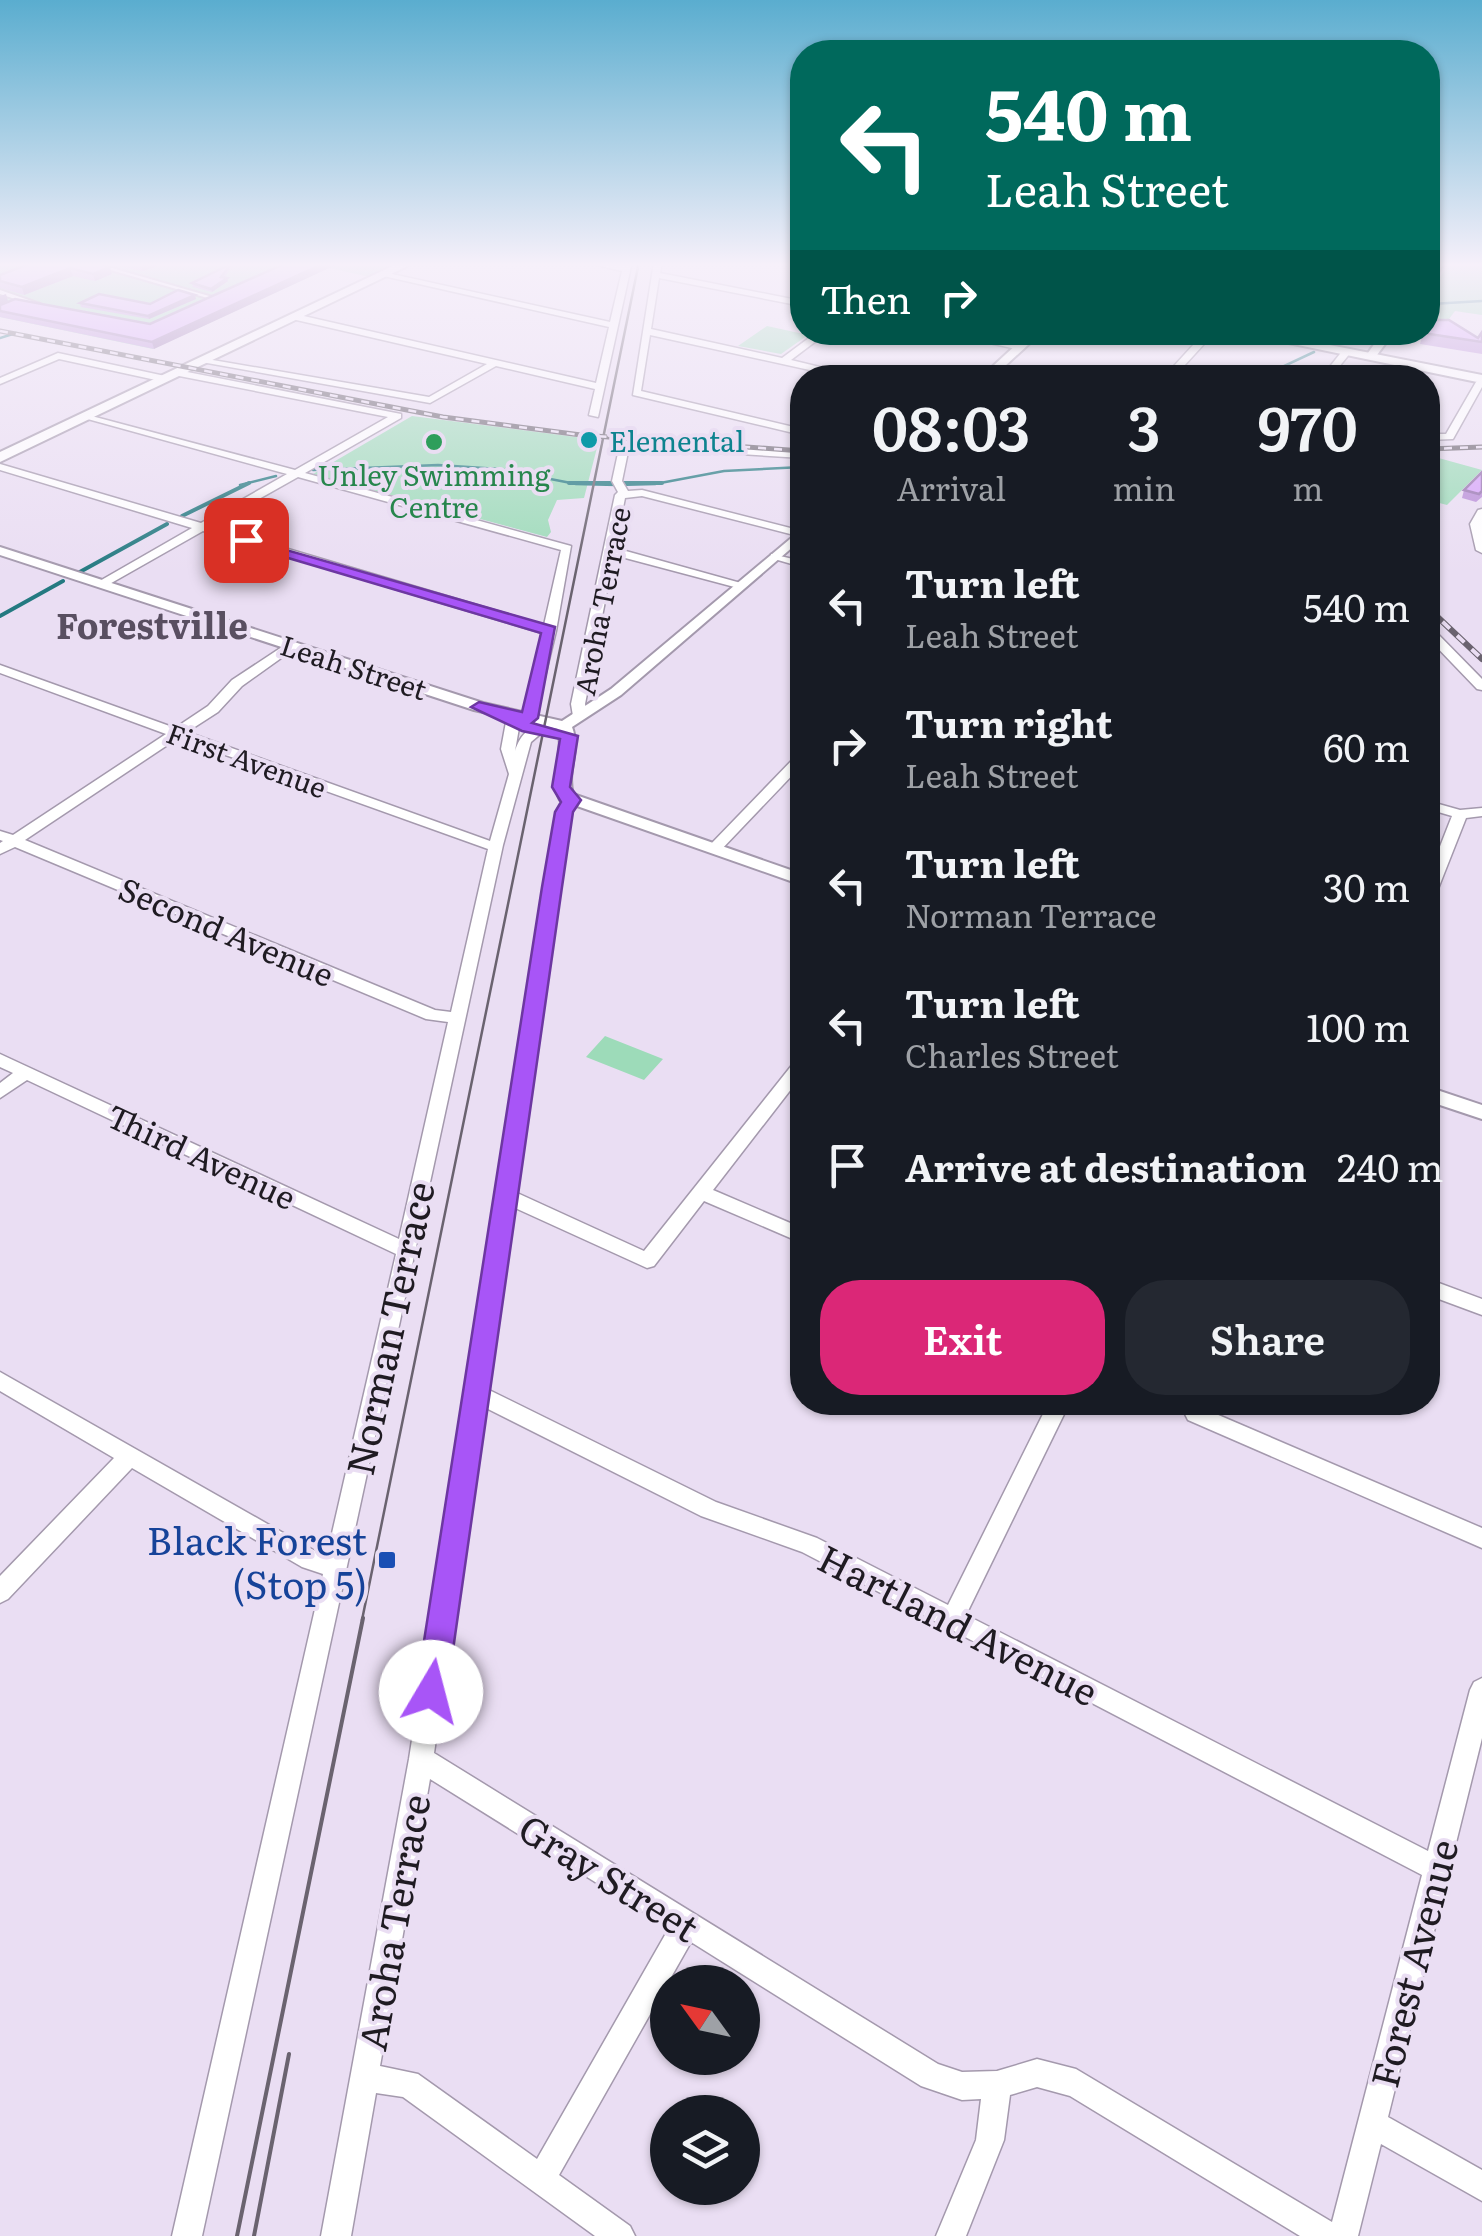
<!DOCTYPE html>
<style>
body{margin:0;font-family:Literata,serif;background:#242831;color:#f1f3f6;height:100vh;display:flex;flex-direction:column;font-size:38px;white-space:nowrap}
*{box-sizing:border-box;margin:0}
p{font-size:32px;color:#9ea1a6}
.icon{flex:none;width:55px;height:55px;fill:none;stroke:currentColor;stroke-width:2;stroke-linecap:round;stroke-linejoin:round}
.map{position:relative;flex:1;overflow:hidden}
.side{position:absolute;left:790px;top:365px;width:650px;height:1050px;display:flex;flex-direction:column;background:#171b24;border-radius:40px;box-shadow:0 2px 8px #0004}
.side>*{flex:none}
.banner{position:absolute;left:790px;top:40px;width:650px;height:305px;border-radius:40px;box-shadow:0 2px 8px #0004;background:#00695c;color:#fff;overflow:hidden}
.needle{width:65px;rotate:303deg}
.buttons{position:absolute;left:650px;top:1965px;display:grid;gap:20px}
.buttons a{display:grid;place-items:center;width:110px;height:110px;border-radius:50%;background:#171b24;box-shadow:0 2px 8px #0004;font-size:50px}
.pin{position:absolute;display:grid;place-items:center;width:85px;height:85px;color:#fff;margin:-42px;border-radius:20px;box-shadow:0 5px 15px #0006}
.me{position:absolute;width:110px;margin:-55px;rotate:8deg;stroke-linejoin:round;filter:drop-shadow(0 0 8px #0008)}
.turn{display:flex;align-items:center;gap:35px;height:210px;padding:0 30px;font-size:45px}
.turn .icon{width:130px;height:130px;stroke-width:2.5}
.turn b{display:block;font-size:70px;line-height:85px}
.then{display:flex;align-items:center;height:95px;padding:0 30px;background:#0003;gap:20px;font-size:38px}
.eta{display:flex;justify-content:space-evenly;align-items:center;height:170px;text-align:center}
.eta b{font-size:60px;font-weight:600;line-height:70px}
.primary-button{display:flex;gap:20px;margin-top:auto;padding:20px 30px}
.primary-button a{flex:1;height:115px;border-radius:40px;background:#db2777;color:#fff;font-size:40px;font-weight:600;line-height:115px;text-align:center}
.primary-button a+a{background:#242831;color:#f1f3f6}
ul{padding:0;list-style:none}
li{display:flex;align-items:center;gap:30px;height:140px;padding:0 30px}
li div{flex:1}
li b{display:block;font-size:38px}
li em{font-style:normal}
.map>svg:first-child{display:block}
.green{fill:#9ddbb9}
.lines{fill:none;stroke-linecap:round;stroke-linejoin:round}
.stream-far1{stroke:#247a81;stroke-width:2.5}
.stream{stroke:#247a81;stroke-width:4}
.pedestrian-casing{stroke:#a499ad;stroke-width:4}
.minor-casing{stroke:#a499ad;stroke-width:3}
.tertiary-casing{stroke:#a499ad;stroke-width:4}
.secondary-casing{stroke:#a499ad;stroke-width:4}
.pedestrian{fill:#fff;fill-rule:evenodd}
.minor{fill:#fff;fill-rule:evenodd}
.tertiary{fill:#fff;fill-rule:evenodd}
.secondary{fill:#fff;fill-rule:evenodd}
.tram-far1{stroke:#6a636f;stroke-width:2.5}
.tram{stroke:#6a636f;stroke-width:4}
.rail-far1-casing{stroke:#6a636f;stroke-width:5}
.rail-casing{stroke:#6a636f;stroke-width:6}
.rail-far1{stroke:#eadef3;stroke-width:2.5;stroke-dasharray:8;stroke-linecap:butt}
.rail{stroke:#eadef3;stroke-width:4;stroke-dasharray:10;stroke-linecap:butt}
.wall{fill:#b88dd7}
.shaded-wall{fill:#9673af}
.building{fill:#d6a4fa;stroke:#9673af;stroke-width:2.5}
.route{fill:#a855f7;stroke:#6d37a1;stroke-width:2.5}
.culture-dot{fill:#0f9aa8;stroke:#eadef3;stroke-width:4}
.leisure-dot{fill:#2e9e5b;stroke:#eadef3;stroke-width:4}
.transit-dot{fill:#1a4fb4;stroke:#eadef3;stroke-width:4}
.labels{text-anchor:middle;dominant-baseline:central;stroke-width:8;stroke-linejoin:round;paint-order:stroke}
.far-culture-label{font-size:28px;fill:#0d838f;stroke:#eadef3;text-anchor:start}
.far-leisure-label{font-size:28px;fill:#27864d;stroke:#eadef3}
.far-street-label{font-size:28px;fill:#1f1b22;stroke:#eadef3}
.street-label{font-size:32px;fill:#1f1b22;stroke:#eadef3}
.far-district-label{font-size:35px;font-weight:bold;fill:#594f61;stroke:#eadef3}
.near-street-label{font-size:38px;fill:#1f1b22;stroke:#eadef3}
.near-transit-label{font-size:38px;fill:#164399;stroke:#eadef3;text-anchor:end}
</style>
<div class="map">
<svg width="1482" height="2236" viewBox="0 0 1482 2236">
<rect width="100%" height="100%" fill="#eadef3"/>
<path class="green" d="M0,262H401L370,277L329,268L153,349L0,317Z
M1451,262H1482V315L1455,311L1440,331L1428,329V293Z
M767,326L808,335L781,354L738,346Z
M412,416L599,440L584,498L557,500L548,520L551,532L547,537L313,474Z
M1435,457L1482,470L1447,505L1428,500V465Z
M605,1036L663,1059L644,1080L586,1057Z"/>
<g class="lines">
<path class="stream-far1" d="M1431,304L1482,301
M0,338L16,333
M1226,378L1265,375L1314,352
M313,470L438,465L499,469L576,484L617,485L655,484L724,471L802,467
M240,485L276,476"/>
<path class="stream" d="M569,483H662
M182,516L249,483
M78,573L167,524
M0,616L63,581"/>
<g class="pedestrian-casing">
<path id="pedestrian" d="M83,262H91L216,298L211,299Z
M0,290L40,304L41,305L36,306L0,294Z"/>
</g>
<g class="minor-casing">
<path id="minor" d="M584,262L623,266L624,262H632L598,417L589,415L595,389L496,366L430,403L196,361L201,358L429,397L487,364L292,319L295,314L596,383L609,327L379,275L383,272L610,322L622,271Z
M654,262H662L660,273L802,301V306L659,278L651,329L782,358L817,332H828L791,360L865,378H846L650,335L641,391L802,429V435L633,395Z
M941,332H961L1025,347L1020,350Z
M1205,332H1215L1173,378H1163Z
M1343,350L1351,352L1330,378H1321Z
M58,353L165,376L170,379L165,382L59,359L0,384V378Z
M177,370L401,414V418L305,473L571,546L556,631L534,722H524L522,719L542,633L203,531L106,586H98V582L192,528L0,470V464L201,523L287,474L84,418V414L295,470L388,417L174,375V371ZM298,477L561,550L544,625L211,526Z
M1476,382H1482V387L1453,439L1428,440V434H1446Z
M625,441L802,452V458L629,447L622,481L628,491L642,490L802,531V537L642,496L625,498L615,548L748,585L742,589L614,555L585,704L587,716L580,720L573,716L571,704L615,495L618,492L612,481L620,444Z
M1482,509V553L1476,550L1470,524L1478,510Z
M771,554L802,561V567L771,558Z
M1428,627L1432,628L1482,679V690L1477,689L1428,638Z
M288,643L298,646L242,686L218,712L187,732L490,841L509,774L501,749L506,722L513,718L520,722L515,751C519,738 528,725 543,727L545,730L531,742L503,845L202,2236H172L323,1574L302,1567L132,1468L8,1599L0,1603V1576L114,1458L0,1391V1372L315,1551L327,1555L396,1254L27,1080L0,1098V1083L13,1073L0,1067V1054L399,1239L448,1022L426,1019L15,847L0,854V843L3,841L0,840V831L13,835L166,734L0,673V665L175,728L208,706L232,680ZM178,738L488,849L451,1012L435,1010L25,840Z
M802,754V765L719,852H709V846L797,755Z
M572,796L579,800L571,812L515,1192L644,1251L796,1060L802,1058V1075L713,1190L802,1228V1243L704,1201L654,1266L647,1268L513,1207L487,1389L716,1502L817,1538L948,1605L1049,1402H1070L966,1615L1428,1851L1470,1690L1474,1682L1482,1678V1738L1388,2117L1482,2170V2201L1381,2144L1358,2236H1300L1070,2096L1037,2087L1010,2095L1004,2140L966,2236H936L976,2140L981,2099L962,2100L921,2086L691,1942L559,2175L630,2226L635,2236H595L403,2097L376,2093L351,2236H321L409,1759L557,812L567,797ZM484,1407L701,1516L802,1552L1422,1875L1332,2222L1076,2069L1037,2059L997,2071L962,2072L938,2064L434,1753ZM430,1779L669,1928L537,2159L418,2074L380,2066Z
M1428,801L1460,810L1482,808V816L1466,818L1436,894L1428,899V877L1452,816L1428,809Z
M1428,1279L1482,1299V1315L1428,1295Z
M1195,1405L1482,1528V1548L1188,1420L1185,1414L1188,1408Z"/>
</g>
<g class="tertiary-casing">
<path id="tertiary" d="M1436,262H1445L1431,283L1428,284V274Z
M1030,332H1042L992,378H980Z
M1383,332H1394L1374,359H1366L1365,357Z
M802,529V539L621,695L572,727C581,750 566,771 573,794L802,874V885L560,800C548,776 565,754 558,729L474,710L0,555V547L483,703L562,721L611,689Z
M1428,1087L1482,1105V1119L1428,1101Z"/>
</g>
<g class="secondary-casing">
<path id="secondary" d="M401,262H416L0,462V452Z
M1235,332H1263L1482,375V383Z"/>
</g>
<use href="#pedestrian" class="pedestrian"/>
<use href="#minor" class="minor"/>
<use href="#tertiary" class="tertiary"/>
<use href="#secondary" class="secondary"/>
<path class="tram-far1" d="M362,1620L639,262"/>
<path class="tram" d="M237,2236L363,1618
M254,2236L289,2054"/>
<g class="rail-far1-casing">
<path id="rail-far1" d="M0,331L443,417L581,435L802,451
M1428,449L1482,447"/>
</g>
<g class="rail-casing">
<path id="rail" d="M1428,608L1482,659"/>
</g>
<use href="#rail-far1" class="rail-far1"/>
<use href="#rail" class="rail"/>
</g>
<path class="wall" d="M34,262L112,274L95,281L73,276L24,295L0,288V275Z
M99,262H162V264L143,271Z
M231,264V268L224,278L228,281L212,292L193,287L192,283Z
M196,299L149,319L81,307L80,303L150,304Z
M0,305L150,324L154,349L0,317Z
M1482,332V354L1420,344L1423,333L1478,338Z
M1482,472V497L1476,502L1462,498L1464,490Z"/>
<path class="shaded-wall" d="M146,262H162V264L143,271L141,264Z
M327,262H342L154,349L152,342Z
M110,267L112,274L95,281L93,274Z
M70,268L73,276L24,295L22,287Z
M227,278L228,281L212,292L211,289Z
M6,294L8,301L0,305V296Z
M195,295L196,299L149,319L148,316Z"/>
<path class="building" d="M34,262H92L110,267L93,274L70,268L22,287L0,281V275Z
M288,262H327L152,342L0,311V305L15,299L150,324Z
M231,264L221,277L227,278L211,289L192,283Z
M178,290L195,295L148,316L80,303L99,294L150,304Z
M1432,320H1449L1478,338L1482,332V342L1423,333L1428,332V327Z
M1482,472V491L1479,494L1464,490Z"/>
<linearGradient id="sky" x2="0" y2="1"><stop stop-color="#5aadcf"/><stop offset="0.46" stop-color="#f6f0fa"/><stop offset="1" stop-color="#f6f0fa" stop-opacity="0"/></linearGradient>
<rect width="1482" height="575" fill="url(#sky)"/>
<path class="route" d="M241,537L555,627L538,718L532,723L578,736L570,787L581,800L573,812L562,887L447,1692L442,1702L431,1707L420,1702L416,1692L542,887L555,812L561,802L552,787L560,739L522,731L471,707L479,702L522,712L541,633L241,544Z"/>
<circle class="culture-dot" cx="589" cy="440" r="10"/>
<circle class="leisure-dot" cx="434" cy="442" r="10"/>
<rect class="transit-dot" x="377" y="1550" width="20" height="20" rx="5"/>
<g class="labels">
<g class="far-culture-label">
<text x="609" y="440">Elemental</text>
</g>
<g class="far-leisure-label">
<text x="434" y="474">Unley Swimming<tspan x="434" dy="32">Centre</tspan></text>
</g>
<g class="far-street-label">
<text transform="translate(601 601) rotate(-79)">Aroha Terrace</text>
<text transform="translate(354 666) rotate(18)">Leah Street</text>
<text transform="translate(247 759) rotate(20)">First Avenue</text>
</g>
<g class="street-label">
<text transform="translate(227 930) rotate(23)">Second Avenue</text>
<text transform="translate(202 1155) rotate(25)">Third Avenue</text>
</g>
<g class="far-district-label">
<text x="152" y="624">Forestville</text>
</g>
<g class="near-street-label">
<text transform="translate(388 1328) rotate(-78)">Norman Terrace</text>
<text transform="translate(959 1623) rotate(27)">Hartland Avenue</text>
<text transform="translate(610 1876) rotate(32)">Gray Street</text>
<text transform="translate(392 1922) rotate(-80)">Aroha Terrace</text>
<text transform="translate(1412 1963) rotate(-76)">Forest Avenue</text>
</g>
<g class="near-transit-label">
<text x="367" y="1538">Black Forest<tspan x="367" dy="44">(Stop 5)</tspan></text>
</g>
</g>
</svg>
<div class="buttons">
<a><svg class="needle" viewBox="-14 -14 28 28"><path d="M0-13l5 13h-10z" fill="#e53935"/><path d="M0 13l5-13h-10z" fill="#9ea1a6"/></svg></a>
<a><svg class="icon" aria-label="layers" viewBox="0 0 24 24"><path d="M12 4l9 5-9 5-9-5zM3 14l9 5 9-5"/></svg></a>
</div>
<div class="pin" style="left:246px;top:540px;background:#d93025"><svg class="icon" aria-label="arrive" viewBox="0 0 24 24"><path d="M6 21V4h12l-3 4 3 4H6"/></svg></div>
<svg class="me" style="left:431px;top:1692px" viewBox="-20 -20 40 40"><circle r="19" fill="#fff"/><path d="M0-13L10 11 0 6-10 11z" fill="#a855f7"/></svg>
<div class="banner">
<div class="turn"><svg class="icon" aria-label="left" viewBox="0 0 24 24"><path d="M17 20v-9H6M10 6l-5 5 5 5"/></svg><div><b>540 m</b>Leah Street</div></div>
<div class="then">Then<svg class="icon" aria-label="right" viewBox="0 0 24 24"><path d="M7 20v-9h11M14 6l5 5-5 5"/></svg></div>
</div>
<section class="side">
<div class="eta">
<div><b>08:03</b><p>Arrival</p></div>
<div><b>3</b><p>min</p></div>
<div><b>970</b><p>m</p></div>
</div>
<ul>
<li><svg class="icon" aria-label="left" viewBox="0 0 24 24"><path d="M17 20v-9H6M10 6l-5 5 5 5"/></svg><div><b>Turn left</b><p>Leah Street</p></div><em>540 m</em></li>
<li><svg class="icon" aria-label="right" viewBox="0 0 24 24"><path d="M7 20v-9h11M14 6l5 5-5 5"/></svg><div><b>Turn right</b><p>Leah Street</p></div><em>60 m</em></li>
<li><svg class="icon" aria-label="left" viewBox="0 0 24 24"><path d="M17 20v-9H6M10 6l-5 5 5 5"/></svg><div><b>Turn left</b><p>Norman Terrace</p></div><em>30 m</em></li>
<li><svg class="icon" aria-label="left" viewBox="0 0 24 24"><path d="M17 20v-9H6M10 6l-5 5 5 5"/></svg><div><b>Turn left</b><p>Charles Street</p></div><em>100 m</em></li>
<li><svg class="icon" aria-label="arrive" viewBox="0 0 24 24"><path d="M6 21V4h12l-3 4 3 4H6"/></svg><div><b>Arrive at destination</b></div><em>240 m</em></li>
</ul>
<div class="primary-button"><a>Exit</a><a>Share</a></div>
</section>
</div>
